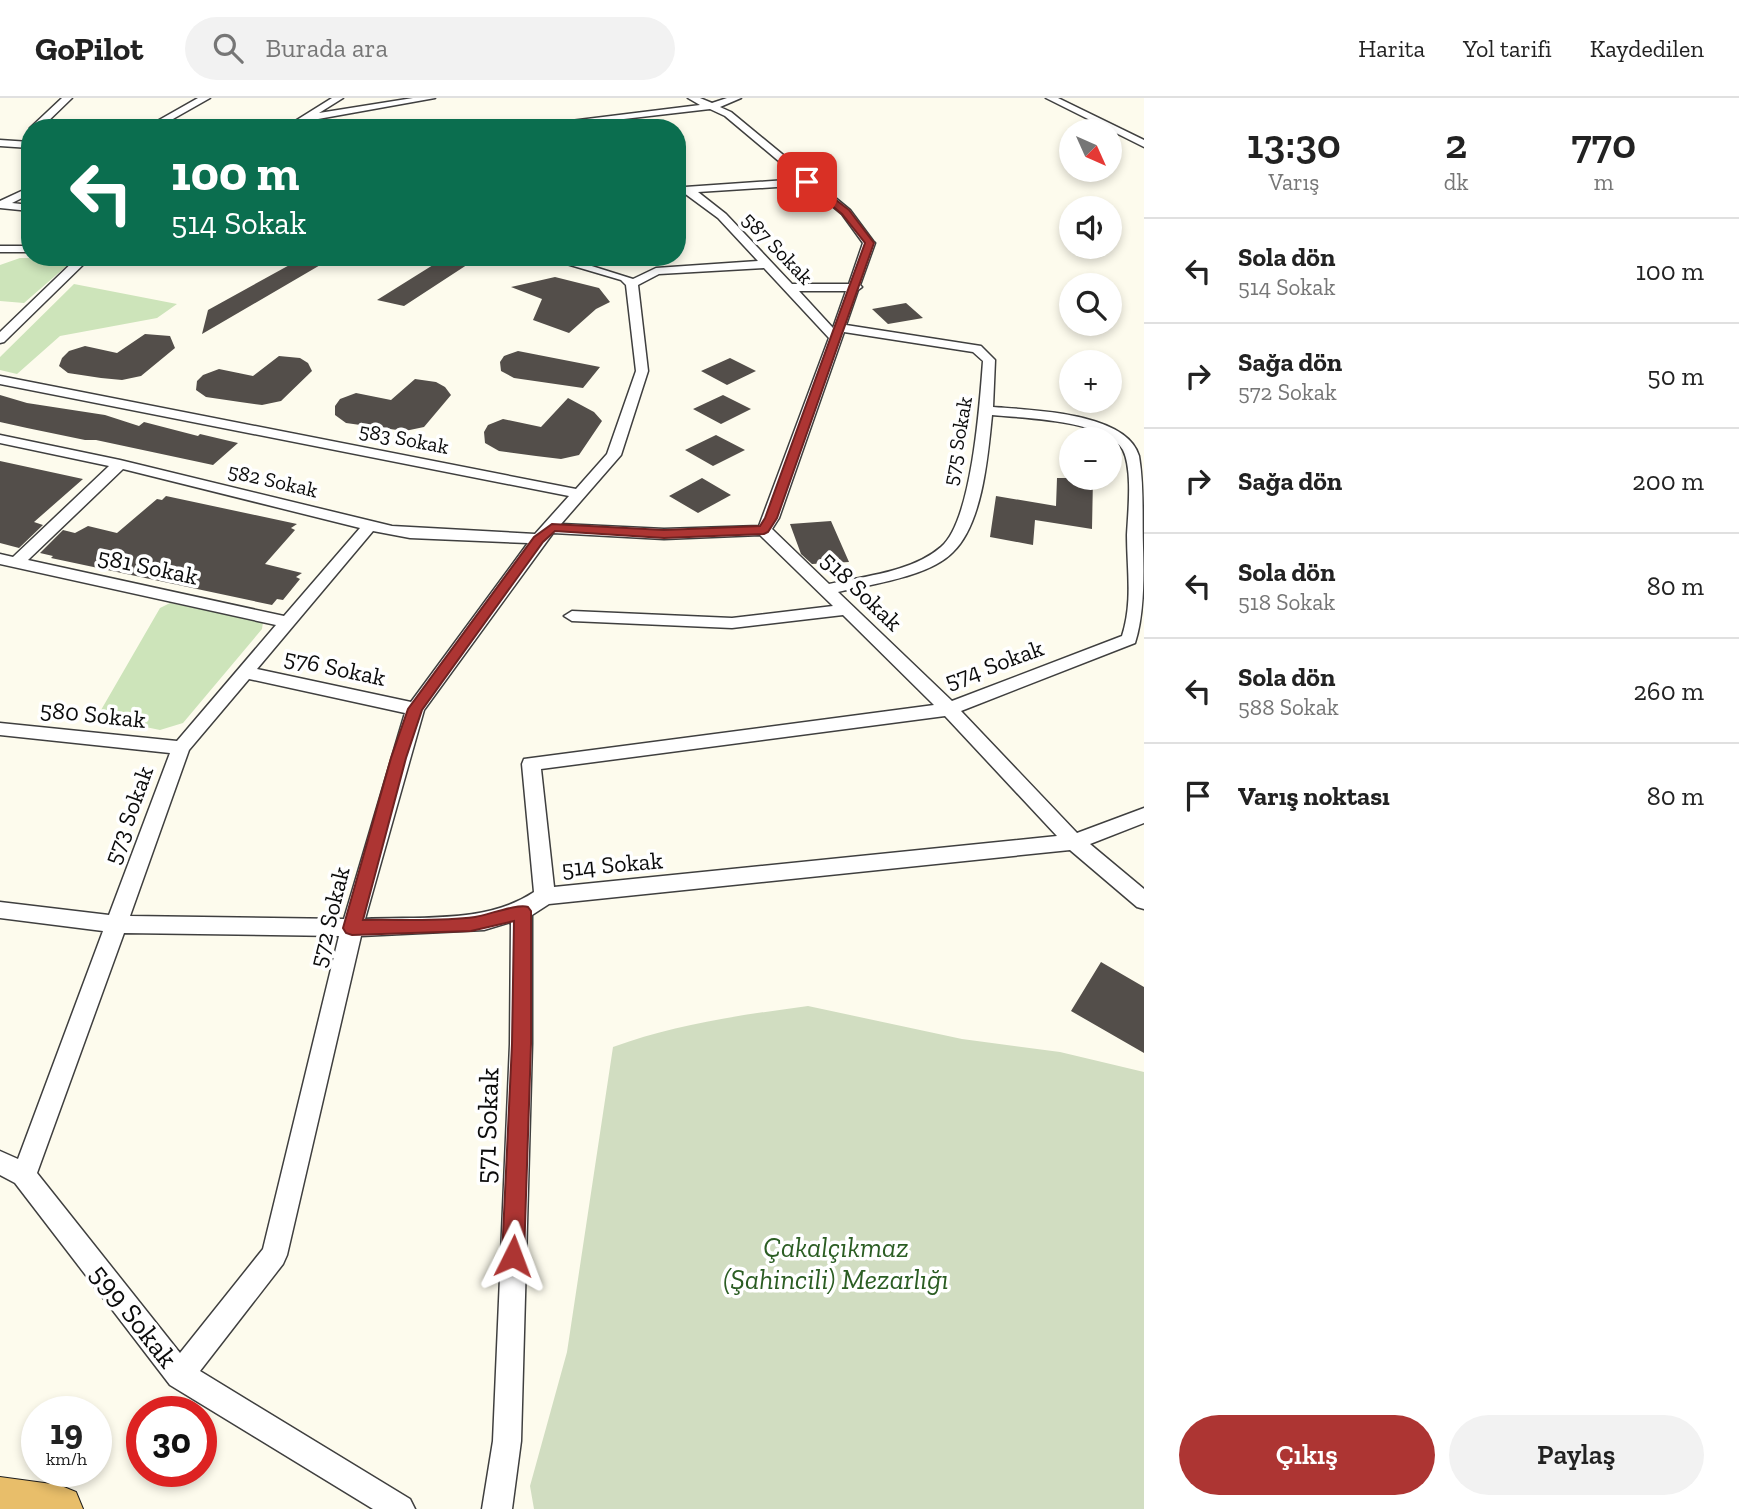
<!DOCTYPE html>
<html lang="tr">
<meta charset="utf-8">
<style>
body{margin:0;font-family:"Zilla Slab",serif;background:#f2f2f2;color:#222;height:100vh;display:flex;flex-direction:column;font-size:26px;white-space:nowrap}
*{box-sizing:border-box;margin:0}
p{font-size:23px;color:#767676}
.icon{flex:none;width:38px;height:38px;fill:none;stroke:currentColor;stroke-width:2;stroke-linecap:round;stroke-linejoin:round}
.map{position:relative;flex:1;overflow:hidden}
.side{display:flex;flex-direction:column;background:#fff;width:595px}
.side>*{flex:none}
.top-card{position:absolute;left:21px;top:21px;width:665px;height:147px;border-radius:28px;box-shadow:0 4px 10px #0003;background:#0b6e4f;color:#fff;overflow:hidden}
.needle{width:46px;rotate:135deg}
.tools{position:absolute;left:1059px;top:21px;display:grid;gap:14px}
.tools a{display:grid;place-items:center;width:63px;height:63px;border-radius:50%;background:#fff;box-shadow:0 4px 10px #0003;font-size:35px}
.speed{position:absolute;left:21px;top:1298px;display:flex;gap:14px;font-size:35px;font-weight:700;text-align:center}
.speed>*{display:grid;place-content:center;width:91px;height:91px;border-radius:50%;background:#fff;box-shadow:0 4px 10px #0003;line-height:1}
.speed small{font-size:18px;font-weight:400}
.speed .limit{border:10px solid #d22;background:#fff;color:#111}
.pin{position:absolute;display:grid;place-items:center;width:60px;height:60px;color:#fff;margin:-30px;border-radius:14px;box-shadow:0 4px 10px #0006}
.me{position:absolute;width:77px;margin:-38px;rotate:3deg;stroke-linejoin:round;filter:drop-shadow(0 0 5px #0008)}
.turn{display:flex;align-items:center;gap:24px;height:147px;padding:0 35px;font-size:32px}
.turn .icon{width:91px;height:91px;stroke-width:2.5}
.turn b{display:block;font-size:49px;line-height:60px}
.eta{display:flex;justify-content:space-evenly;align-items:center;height:119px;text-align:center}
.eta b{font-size:42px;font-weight:600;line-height:49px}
.button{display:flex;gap:14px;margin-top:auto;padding:14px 35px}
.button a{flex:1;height:80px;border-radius:42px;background:#ad3533;color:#fff;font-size:28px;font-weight:600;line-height:80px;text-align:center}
.button a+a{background:#f2f2f2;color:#222}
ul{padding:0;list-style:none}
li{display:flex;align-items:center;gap:21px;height:105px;padding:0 35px;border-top:2px solid #e0e0e0}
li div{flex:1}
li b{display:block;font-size:26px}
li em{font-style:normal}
header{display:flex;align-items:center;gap:42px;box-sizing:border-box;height:98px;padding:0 35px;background:#fff;border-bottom:2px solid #e0e0e0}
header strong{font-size:33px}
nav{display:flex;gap:38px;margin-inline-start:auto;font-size:24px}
.search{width:490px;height:63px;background:#f2f2f2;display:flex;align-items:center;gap:18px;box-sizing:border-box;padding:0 24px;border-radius:38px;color:#767676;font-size:26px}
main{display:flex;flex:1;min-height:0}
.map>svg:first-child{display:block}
.green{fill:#cde4ba}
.cemetery{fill:#d1ddc1}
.building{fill:#534e4a}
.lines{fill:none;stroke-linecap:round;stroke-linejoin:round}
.minor-casing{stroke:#3f3f3f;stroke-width:3}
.trunk-casing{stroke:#1d1d1d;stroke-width:2}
.minor{fill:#fff;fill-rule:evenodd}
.trunk{fill:#e8be6a;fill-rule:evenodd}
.route{fill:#ad3533;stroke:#702221;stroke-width:2}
.labels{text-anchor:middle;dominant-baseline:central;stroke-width:7;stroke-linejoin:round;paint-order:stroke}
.far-street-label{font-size:21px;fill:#0c0c0c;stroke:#fff}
.street-label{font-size:24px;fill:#0c0c0c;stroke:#fff}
.near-street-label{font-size:28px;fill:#0c0c0c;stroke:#fff}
.near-park-label{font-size:28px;font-style:italic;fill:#2b5d23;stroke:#fff}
</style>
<header>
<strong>GoPilot</strong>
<div class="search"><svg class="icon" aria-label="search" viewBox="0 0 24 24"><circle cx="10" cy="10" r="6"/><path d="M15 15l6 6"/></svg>Burada ara</div>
<nav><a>Harita</a><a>Yol tarifi</a><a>Kaydedilen</a></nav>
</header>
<main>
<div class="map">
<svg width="1144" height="1411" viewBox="0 0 1144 1411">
<rect width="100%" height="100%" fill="#fdfbed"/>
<path class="green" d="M20,160H62L70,165L24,205L0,203V167Z
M74,186L177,206L157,220L60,238L17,276L0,272V259Z
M170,505L263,524L262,531L183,625L160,632L97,619L160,510Z"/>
<path class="cemetery" d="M808,908L962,941L1060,954L1144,974V1411H534L530,1388L567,1254L613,949C676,926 741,917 808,908Z"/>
<path class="building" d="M304,159H318L322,166L202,236L208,212Z
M453,159H479L404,208L377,202L441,162Z
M555,179L599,190L610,204L596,211L569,235L533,222L542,201L511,189Z
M906,205L923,220L888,226L872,211Z
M145,236L170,238L175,250L141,278L122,282L101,280L68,275L59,268L62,260L69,253L85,248L117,255Z
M518,253L600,269L583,290L514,280L501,273L500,264L504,258Z
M279,258L300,260L308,265L312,273L281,303L262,307L240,304L206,299L196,292L197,283L203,277L219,271L253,278Z
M730,260L756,273L727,287L701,273Z
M415,281L436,284L445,289L451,297L424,329L405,333L382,330L346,325L335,317V308L340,301L356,295L391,302Z
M0,297L27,305L105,317L139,328L144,324L198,338L200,336L238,345L213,367L96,342H85L27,330L0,324Z
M723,297L751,311L721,326L693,311Z
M568,300L594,314L602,323L579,357L561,361L536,358L499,353L485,345L484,334L488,327L503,321L541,329Z
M716,337L745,352L713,368L685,352Z
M0,363L83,381L34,424L43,427L19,450L0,445Z
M702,380L731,397L698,415L669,398Z
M1057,380H1093L1092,431L1035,422L1033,447L990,439L996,398L1056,408Z
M166,398L297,426L291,430L295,432L265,466L302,475L296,479L300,481L283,502L277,501L272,507L51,460L53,458L40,455L63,432L75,435L88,428L117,435L157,401L162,402Z
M831,423L849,464L812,466L801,456L790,426Z
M1101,864L1144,889V955L1071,913Z"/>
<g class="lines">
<g class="minor-casing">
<path id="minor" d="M62,0H72L41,30H30Z
M198,0H210L157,30H145Z
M332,0H343L319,15L413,0H435L307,23L296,30H284Z
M688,0H700L712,5L727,0H741L720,9L731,14L850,112L873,143L875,145L860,187L862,189L858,192L846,227L981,248L995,262L993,309C1030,312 1127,314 1139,358C1144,387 1142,419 1143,449C1144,479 1144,518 1135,545L961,613L1077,735L1144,710V725L1090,746L1144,791V811L1137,809L1070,752L549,806L532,817V946L521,1343L512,1411H482L493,1343L510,946L511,824L484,832L361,838L287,1157L283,1166L200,1273L410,1401L415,1411H373L170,1287L15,1085L0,1077V1053L18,1061L103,833L0,820V804L109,817L170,655L0,637V625L177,643L276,527L0,466V456L13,459L109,368L0,345V337L120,362L392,428L535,436L569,398L0,286V278L576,391L607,356L636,273L626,187L621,182L543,159H563L633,181L656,170L758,163L718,120L680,92L685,89L800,81L725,18L710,11L546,30H514L700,7ZM807,87L842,116L863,145L849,186H792L726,116L698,94ZM764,170L829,240L759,428L664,431L561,426L621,357L648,273L638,187L659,176ZM799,193H846L833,230ZM844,234L973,254L983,263C980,304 972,423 941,449C912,474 865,478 829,486L772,431L779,420ZM992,317C1023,320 1107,322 1123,352C1133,372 1128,415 1127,437C1127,472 1133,504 1122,538L952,603L838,494C871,486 929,479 953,454C983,425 988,356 992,317ZM123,371L360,430L284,518L28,462ZM373,433L410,440L528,445L411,604L257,571ZM553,435L664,441L760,437L833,508L732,520L572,513L564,518L572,523L732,530L843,517L934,607L524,661L522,666L534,794C486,826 421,818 365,821L424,612ZM249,581L405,615L344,821L130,818L189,652ZM945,618L1057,738L554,789L541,671ZM124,835L339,838L263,1151L180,1255L37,1075Z
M1046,0H1058L1144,42V49Z
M0,42L30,44V50L0,48Z
M30,89V96L12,105L30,107V113L0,110V103Z
M0,148H30V154H0Z
M78,159H91L4,244L0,245V234Z"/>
</g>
<g class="trunk-casing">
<path id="trunk" d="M0,1379L59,1387L76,1394L83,1411H0Z"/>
</g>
<use href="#minor" class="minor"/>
<use href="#trunk" class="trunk"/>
</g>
<path class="route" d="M804,82H810L849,112L874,145L777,420L768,434L764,436L664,440L555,433L543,444L422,612L406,660L363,822C399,821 438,824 475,819C488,817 518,805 528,809L531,813V946L524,1158L521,1165L513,1168L506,1165L502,1158L512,946L514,823L471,833L352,837L346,835L343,830L391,660L408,611L534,439L552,426L664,432L760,428L765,420L865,145L842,116L804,85Z"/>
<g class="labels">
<g class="far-street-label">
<text transform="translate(778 150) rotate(46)">587 Sokak</text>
<text transform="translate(404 340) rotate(11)">583 Sokak</text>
<text transform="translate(957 343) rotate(-80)">575 Sokak</text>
<text transform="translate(273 382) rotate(13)">582 Sokak</text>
</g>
<g class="street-label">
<text transform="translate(148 468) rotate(12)">581 Sokak</text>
<text transform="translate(862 493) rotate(44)">518 Sokak</text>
<text transform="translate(994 566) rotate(-20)">574 Sokak</text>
<text transform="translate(335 569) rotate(12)">576 Sokak</text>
<text transform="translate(93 616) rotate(6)">580 Sokak</text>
<text transform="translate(128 717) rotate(-70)">573 Sokak</text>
<text transform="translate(612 766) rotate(-5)">514 Sokak</text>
<text transform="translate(329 819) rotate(-76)">572 Sokak</text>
</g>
<g class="near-street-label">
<text transform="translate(487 1028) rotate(-88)">571 Sokak</text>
<text transform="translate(134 1218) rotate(52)">599 Sokak</text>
</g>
<g class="near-park-label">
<text x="836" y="1149">Çakalçıkmaz<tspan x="836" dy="32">(Şahincili) Mezarlığı</tspan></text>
</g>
</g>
</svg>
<div class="tools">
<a><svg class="needle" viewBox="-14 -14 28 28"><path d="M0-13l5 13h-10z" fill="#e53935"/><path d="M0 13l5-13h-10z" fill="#767676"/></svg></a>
<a><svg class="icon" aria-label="sound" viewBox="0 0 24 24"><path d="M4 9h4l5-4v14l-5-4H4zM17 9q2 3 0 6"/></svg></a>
<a><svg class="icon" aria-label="search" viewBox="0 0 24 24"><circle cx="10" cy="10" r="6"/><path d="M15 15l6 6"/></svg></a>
<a>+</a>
<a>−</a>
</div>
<div class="speed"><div>19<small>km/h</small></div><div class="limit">30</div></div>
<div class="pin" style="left:807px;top:84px;background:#d93025"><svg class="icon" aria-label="arrive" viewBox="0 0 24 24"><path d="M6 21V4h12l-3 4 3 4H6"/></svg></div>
<svg class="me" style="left:513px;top:1158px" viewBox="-20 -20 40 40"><path d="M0-17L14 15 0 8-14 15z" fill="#ad3533" stroke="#fff" stroke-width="4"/></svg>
<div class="top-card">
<div class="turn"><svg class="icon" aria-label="left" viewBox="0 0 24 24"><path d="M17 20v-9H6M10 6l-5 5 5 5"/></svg><div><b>100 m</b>514 Sokak</div></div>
</div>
</div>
<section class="side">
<div class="eta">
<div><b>13:30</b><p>Varış</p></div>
<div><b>2</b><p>dk</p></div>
<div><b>770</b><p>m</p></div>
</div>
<ul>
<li><svg class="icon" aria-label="left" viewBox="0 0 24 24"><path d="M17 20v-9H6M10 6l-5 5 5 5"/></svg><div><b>Sola dön</b><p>514 Sokak</p></div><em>100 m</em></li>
<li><svg class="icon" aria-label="right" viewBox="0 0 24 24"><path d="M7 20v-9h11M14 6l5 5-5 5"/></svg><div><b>Sağa dön</b><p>572 Sokak</p></div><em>50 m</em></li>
<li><svg class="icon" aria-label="right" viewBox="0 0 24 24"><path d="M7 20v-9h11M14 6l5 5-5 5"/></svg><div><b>Sağa dön</b></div><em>200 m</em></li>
<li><svg class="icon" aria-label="left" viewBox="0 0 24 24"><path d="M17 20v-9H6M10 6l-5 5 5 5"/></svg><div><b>Sola dön</b><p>518 Sokak</p></div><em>80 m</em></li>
<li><svg class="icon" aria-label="left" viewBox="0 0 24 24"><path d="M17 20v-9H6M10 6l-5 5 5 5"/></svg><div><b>Sola dön</b><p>588 Sokak</p></div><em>260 m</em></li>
<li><svg class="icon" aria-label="arrive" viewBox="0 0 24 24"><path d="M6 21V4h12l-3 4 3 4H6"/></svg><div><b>Varış noktası</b></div><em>80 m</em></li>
</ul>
<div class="button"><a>Çıkış</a><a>Paylaş</a></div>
</section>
</main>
